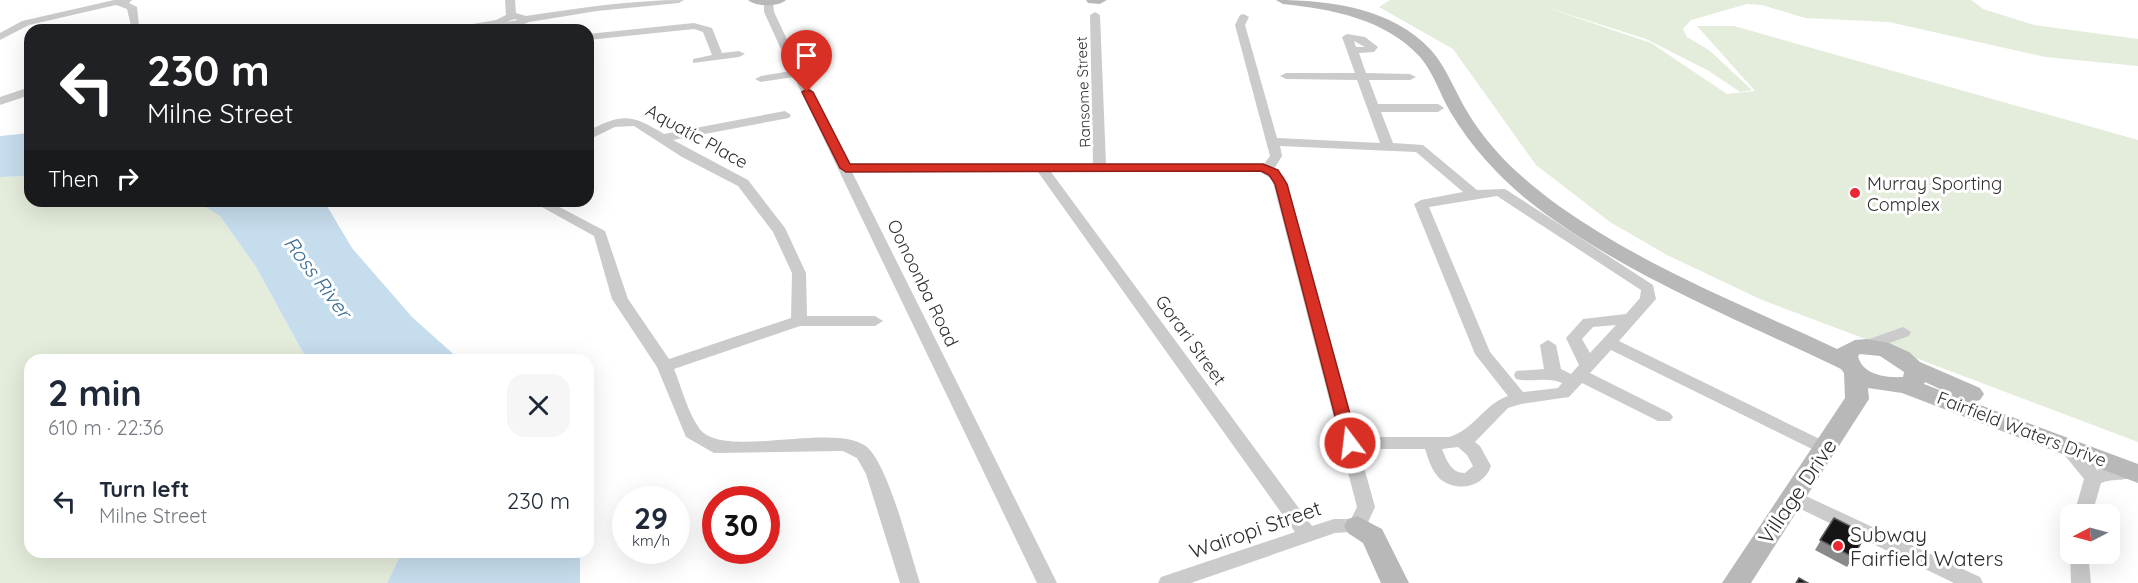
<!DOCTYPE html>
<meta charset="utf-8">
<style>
body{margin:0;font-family:Quicksand,sans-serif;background:#f6f6f7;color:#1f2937;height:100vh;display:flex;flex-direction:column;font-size:22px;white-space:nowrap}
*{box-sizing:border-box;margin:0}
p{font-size:20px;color:#747a83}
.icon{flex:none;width:33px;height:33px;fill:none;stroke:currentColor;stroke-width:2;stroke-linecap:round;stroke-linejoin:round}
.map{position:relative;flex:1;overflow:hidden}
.drawer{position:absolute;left:24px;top:354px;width:570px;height:204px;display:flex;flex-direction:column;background:#fff;border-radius:18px;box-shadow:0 6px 24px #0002}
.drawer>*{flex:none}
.banner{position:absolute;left:24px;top:24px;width:570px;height:183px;border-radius:18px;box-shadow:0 6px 24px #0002;background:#202124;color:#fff;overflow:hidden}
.needle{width:39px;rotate:264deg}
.tools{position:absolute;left:2060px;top:504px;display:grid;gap:12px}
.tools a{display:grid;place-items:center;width:60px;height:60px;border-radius:12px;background:#fff;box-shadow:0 6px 24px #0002;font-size:30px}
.speed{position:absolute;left:612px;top:486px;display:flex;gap:12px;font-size:30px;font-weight:700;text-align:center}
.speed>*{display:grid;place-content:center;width:78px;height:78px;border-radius:50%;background:#fff;box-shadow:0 6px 24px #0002;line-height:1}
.speed small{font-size:15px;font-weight:400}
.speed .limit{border:9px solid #d22;background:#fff;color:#111}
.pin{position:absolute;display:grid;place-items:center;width:51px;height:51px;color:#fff;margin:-62px -26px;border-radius:50% 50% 50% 0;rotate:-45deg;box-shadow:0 0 6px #0007}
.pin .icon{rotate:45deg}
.me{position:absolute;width:66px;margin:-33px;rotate:345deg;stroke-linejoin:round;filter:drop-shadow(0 0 4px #0008)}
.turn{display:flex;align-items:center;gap:21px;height:126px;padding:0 24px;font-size:27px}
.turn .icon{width:78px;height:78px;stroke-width:2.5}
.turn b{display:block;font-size:42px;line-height:51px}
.then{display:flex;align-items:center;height:57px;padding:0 24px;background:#0003;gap:12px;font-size:22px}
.round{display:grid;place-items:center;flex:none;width:63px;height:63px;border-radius:18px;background:#f6f6f7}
.overview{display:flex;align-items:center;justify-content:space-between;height:102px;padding:0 24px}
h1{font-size:36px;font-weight:800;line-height:45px}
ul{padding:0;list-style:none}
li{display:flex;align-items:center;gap:18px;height:90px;padding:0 24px}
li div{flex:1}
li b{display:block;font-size:22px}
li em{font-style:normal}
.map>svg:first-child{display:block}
.green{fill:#e4ecdb}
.water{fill:#c6dded}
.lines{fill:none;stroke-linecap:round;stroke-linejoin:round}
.street{fill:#cbcbcb;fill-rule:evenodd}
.secondary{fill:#b8b8b8;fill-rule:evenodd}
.wall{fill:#8a8a8a}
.building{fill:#151515;stroke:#5b5b5b;stroke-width:1.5}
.route{fill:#d93025;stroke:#8d1f18;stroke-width:1.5}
.poi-dot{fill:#eb2933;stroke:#fff;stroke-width:2}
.labels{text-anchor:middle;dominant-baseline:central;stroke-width:6;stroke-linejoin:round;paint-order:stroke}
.far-street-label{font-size:15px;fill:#2e2e2e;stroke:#fff}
.street-label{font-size:18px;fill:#2e2e2e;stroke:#fff}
.poi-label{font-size:18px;fill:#2e2e2e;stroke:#fff;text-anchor:start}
.water-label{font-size:20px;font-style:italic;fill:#396e93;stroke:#fff}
.near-street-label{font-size:21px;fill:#2e2e2e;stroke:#fff}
.near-poi-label{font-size:21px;fill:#2e2e2e;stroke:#fff;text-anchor:start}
</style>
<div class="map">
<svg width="2138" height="583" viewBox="0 0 2138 583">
<rect width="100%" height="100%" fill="#fff"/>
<path class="green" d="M1390,0H1971L1983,9L2034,25L2138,39V66L2045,57L1889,22L1805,18L1762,5L1747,4L1691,20L1683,29L1687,37L1709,50L1752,90L1740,92L1709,71L1646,39L1542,6L1651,43L1727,94L1755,91L1697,26H1734L2138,140V442L1762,300L1667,255L1610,222L1536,165L1453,49L1379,7Z
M30,176V201H195L220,216L256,267L307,360H30V552H402L387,583H0V177Z"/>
<path class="water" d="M30,133V176L0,177V136Z
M195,201H324L352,248L412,317L460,360H307L256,267L220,216Z
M402,552H580V583H387Z"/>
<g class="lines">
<path class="street" d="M114,0H132L129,3L137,7L139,26H131L127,9L116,5L29,25L0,40V33L22,21Z
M505,0H515L516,13L526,16C579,8 631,0 684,0L679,3L597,11L529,22L512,29L499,26L475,30H450L455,27L496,20L506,15ZM515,19L518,20L506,22Z
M764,0L773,2L774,12L792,50L848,164H1093L1090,15L1095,12L1100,15L1106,164H1264L1270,156L1235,25L1240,15L1244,14L1249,17L1245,25L1277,138L1380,143L1357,80L1286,79L1280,76L1286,73H1355L1342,37L1347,34L1365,37L1378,47L1374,52L1359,53L1366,73L1410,74L1416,77L1410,80H1369L1378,104H1438L1444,108L1438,112H1381L1393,143L1423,145L1477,190L1505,189L1653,285L1656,299L1619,341L1832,445L1835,449L1832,453H1820L1611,350L1590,373L1670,413L1673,417L1670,421H1658L1582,383L1569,397L1521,404L1508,408L1475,442L1480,446L1491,466C1484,487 1458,493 1440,479C1432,471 1428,459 1425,449H1359L1375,507L1364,531L1335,533L1191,583H1158L1161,577L1295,532L1038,172H852L1057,583H1037L794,77L761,82L755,79L761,76L791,71L764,12ZM1354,41L1365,47H1356ZM1280,146L1416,152L1463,192L1421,200L1414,204L1475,354L1508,396C1484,404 1474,430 1449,437H1356L1285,177L1274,169L1282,156ZM1051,172H1260L1272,179L1357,507L1351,519H1334L1312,526ZM1497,196L1641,290L1640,298L1626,314L1583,319L1566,338L1579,365L1571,374L1561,369L1556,345L1548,340L1540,345L1544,369L1516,371L1514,375L1516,379C1532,383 1548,376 1562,383L1558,388L1523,392L1490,352L1429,207ZM1616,325L1590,353L1582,339L1593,327ZM1458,447L1467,455L1473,466L1465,473C1451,473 1447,461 1442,449Z
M694,23L712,28L722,53L739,51L745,54L739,57L693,63V59L712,55L703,32L694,29L588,40V34Z
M30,87V95L0,105V97Z
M785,111L791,115L789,118L673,140L748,180L785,228L806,273L807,316H875L883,321L875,326H800L674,369C681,386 688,413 699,428C722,462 843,418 870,450C891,475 909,549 920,583H900L866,474L857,458L843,451L714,453L686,437L657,367L612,299L594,236L531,201H548L605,231L628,299L669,359L791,318L792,273L773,232L738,186L682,157L634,126L615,127L588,140V131C622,113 632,114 664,134Z
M1903,327L1911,332L1909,336L1867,351L1859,346L1861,342Z
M2067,441C2080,444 2090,458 2097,470C2108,465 2124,464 2136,467L2138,474C2129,482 2113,478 2101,483L2092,514H2074L2084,479L2058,447L2061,443Z
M1793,490L1980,577L1983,583H1954L1786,502L1784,497L1786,492Z
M2070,553L2088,554L2091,583H2071Z"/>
<path class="secondary" d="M748,0H786C779,7 755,7 748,0Z
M1086,0H1107L1100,4L1088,3Z
M1276,0C1330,0 1392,8 1431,50C1447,68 1455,92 1468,113C1490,150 1524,181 1559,206C1645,267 1743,305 1837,349L1855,340L1867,339L1889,343L1909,352L1920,362L1980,388L1984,394L1980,400L1972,402L2138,464V483L1902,393L1868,388L1869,399L1751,583H1722L1845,398L1844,373L1841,369C1741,321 1637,280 1547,215C1509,188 1475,153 1451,113C1440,95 1434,73 1420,57C1386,19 1331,9 1283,4ZM1860,354L1880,356L1904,372L1903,377C1887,378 1862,375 1858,356ZM1925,382L1955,396L1924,384Z
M1357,516L1382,529L1409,583H1381L1363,543L1348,533L1344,526L1348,519Z"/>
</g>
<path class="wall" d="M1834,518L1853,557L1847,567L1815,550Z"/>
<path class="building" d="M1834,518L1866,534L1853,557L1820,540Z
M1799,578L1808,583H1796Z"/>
<path class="route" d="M807,89L813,92L850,164H1263L1278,170L1287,184L1358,443L1355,447H1344L1342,443L1275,184L1269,175L1261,171L846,172L840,168L802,92Z"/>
<g class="poi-dot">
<circle cx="1855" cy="193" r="6"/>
<circle cx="1838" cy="546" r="6"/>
</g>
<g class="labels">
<g class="far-street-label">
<text transform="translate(1083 92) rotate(-92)">Ransome Street</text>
</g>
<g class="street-label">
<text transform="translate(697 136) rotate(29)">Aquatic Place</text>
<text transform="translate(923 283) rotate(64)">Oonoonba Road</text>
<text transform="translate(1191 340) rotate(54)">Gorari Street</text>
<text transform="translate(2022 429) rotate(21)">Fairfield Waters Drive</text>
</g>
<g class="poi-label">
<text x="1867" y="183">Murray Sporting<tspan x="1867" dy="21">Complex</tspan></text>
</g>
<g class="water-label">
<text transform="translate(318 277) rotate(53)">Ross River</text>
</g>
<g class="near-street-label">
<text transform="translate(1797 491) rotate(-56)">Village Drive</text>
<text transform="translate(1255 529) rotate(-19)">Wairopi Street</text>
</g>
<g class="near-poi-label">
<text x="1850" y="534">Subway<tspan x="1850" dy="24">Fairfield Waters</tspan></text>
</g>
</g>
</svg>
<div class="tools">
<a><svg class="needle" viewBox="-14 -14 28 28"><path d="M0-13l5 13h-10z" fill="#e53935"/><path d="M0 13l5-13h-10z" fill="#747a83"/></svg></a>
</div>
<div class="speed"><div>29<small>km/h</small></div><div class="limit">30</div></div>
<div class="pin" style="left:807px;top:92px;background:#d93025"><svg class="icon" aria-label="arrive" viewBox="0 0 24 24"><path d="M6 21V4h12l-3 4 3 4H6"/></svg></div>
<svg class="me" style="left:1350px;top:443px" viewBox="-20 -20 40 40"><circle r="17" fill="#d93025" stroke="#fff" stroke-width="3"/><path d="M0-11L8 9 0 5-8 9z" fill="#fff"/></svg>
<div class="banner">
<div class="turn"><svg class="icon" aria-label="left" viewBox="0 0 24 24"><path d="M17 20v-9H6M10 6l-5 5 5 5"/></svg><div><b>230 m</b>Milne Street</div></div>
<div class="then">Then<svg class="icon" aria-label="right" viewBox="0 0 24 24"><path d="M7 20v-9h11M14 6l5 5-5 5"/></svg></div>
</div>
<section class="drawer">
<div class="overview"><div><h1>2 min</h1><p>610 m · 22:36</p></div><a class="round"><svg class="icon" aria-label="close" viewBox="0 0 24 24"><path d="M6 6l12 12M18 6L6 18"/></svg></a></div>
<ul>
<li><svg class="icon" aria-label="left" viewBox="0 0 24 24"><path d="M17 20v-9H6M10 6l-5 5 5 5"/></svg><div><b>Turn left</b><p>Milne Street</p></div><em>230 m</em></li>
</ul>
</section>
</div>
